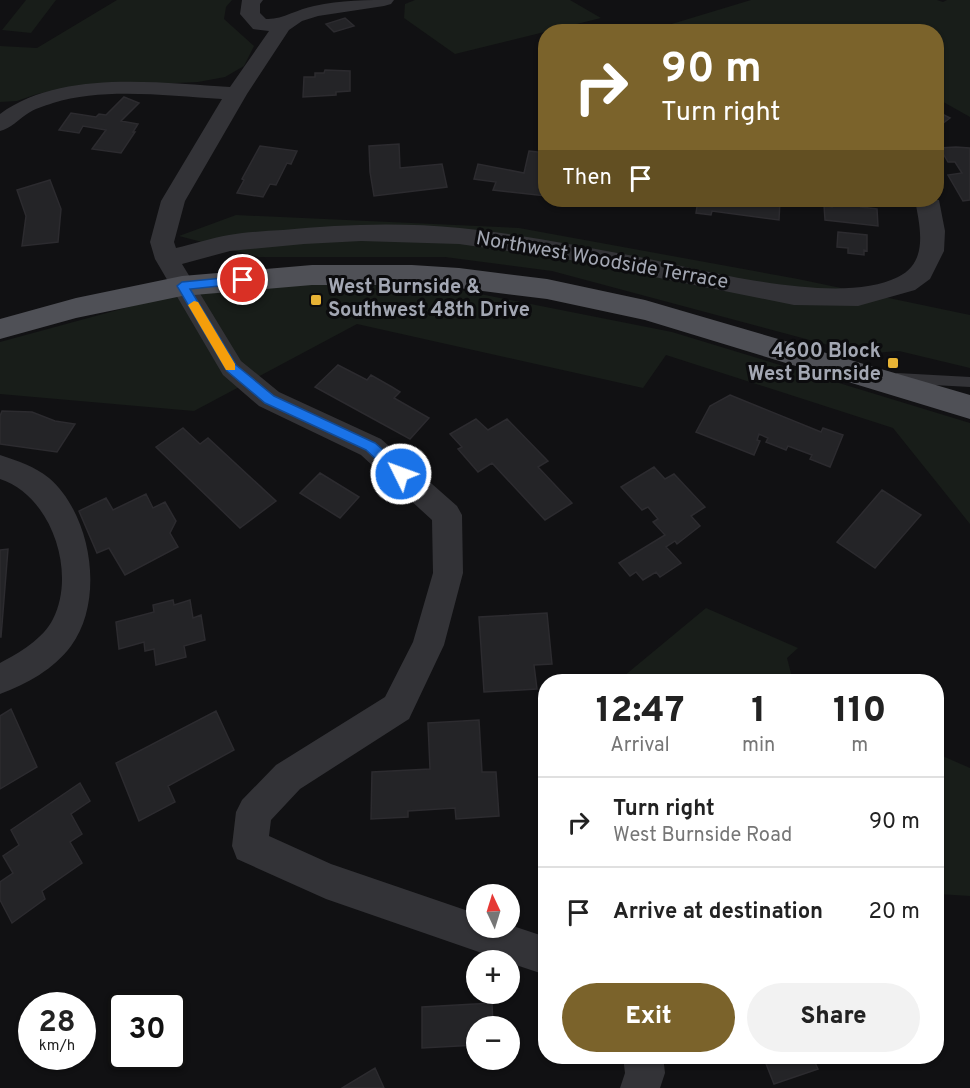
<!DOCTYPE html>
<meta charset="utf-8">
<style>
body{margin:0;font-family:Overpass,sans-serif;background:#f2f2f2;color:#222;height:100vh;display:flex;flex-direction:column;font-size:22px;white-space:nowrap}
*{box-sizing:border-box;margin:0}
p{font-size:20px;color:#767676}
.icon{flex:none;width:33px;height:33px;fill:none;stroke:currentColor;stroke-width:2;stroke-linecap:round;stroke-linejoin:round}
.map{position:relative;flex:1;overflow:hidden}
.drawer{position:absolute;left:538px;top:674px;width:406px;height:390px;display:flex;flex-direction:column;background:#fff;border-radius:24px;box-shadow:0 2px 4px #0004}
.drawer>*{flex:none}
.banner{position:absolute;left:538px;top:24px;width:406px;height:183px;border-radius:24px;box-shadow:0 2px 4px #0004;background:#7b632b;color:#fff;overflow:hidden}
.needle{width:39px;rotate:356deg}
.buttons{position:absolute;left:466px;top:884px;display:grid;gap:12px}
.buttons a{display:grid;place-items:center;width:54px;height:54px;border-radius:50%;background:#fff;box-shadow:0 2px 4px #0004;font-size:30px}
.speed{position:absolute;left:18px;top:992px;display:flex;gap:12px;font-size:30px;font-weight:700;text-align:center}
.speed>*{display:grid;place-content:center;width:78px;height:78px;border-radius:50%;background:#fff;box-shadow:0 2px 4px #0004;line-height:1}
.speed small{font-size:15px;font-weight:400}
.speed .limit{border:3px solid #111;border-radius:9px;background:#fff;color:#111}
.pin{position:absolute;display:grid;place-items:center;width:51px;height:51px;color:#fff;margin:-26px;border:3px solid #fff;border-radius:50%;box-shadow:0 2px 6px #0007}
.me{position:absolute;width:66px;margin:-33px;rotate:312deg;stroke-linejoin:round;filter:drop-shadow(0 0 4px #0008)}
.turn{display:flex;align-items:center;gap:21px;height:126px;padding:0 24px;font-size:27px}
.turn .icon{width:78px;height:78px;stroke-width:2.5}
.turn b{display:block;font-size:42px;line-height:51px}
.then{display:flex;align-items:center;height:57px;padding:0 24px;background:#0003;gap:12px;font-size:22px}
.eta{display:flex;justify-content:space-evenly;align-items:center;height:102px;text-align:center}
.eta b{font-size:36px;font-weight:800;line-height:42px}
.action{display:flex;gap:12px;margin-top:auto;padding:12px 24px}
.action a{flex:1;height:69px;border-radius:36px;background:#7b632b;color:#fff;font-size:24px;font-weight:800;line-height:69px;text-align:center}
.action a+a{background:#f2f2f2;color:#222}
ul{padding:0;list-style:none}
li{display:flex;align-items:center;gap:18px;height:90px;padding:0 24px;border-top:2px solid #e0e0e0}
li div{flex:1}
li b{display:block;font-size:22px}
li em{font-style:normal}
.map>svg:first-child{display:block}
.green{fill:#181d19}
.building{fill:#242427;stroke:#2c2b2f;stroke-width:1.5}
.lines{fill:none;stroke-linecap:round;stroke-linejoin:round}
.lane{fill:#333337;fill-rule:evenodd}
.street{fill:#333337;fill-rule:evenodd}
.primary{fill:#4f5056;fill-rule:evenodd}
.route{fill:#1a73e8;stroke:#114b97;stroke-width:1.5}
.slow{fill:#f59e0b}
.poi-dot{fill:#e7b335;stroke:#0c0c0e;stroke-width:2}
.labels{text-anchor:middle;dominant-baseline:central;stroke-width:6;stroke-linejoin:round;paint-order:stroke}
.street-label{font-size:20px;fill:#a3a7b3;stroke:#0c0c0e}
.poi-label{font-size:20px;font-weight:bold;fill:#a3a7b3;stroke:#0c0c0e;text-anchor:start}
</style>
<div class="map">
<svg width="970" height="1088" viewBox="0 0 970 1088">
<rect width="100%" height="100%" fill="#111113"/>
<path class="green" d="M26,0H56L31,33L2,30Z
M117,0H232L226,7L224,19L254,46L244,66L225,77L198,82L67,88L37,94L17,101L0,102V46L37,48Z
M415,0H570L601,18L455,54L404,18L405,4Z
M751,0H937L943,2L947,0H970V117L938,99V32H708L665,26Z
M236,215L519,228L798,279L970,315V368L899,351L862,354L552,271L445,257H259L179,236Z
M315,283L445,287L672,332L970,423V524L893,428L666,355L643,388L357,324L194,411L0,394V342L169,296Z
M706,608L798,648L787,658L793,681H618Z
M938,754L970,768V896L938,894Z"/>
<path class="building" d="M345,18L354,26L334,32L326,24Z
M325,70L350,71V91L336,92V95L303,97L304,77H315V73H324Z
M124,97L139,103L121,121L138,124L133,132H135L121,153L92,149L106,130L83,126L79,133L59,130L71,113L96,117L99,114L106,115Z
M938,112L950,118L938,127Z
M399,144L400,168L442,164L447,187L374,196L370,172L369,146Z
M260,146L297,151L291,164L287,163L276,185L270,184L263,197L237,193L244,180L242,179Z
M956,147L970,148V200L963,201L948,175L962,173L955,162H948L940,148Z
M529,151L546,153V196L493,190L496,182L474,179L478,164L524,173Z
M50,180L61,209L58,242L22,246L26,216L17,190Z
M602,200H637L636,205Z
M698,200H780L779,220L712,211L711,215L696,213Z
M825,200H860L861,207L877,209L878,226L825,220L824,205L832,207V200Z
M838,232L867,235V251L864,250V255L848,253V248L837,247Z
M338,365L367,380L371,375L392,387L400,392L394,398L429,418L410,439L315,387Z
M730,395L821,432L823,428L843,435L830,467L810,459L812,455L788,446L786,450L766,442L768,438L759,434L757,440L760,441L754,455L696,432L710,406Z
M2,411L32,412L55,421L75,424L57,452L0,444V416Z
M476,419L488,430L507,419L548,461L538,467L572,503L545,520L492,463L478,472L458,449L462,447L450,434Z
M183,428L200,444L208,438L276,501L240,528L156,447Z
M654,467L665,479L674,474L705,507L691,516L700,526L677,544L675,541L666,547L681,563L660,577L656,572L643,580L636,572L630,576L619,563L665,535L653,522L658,519L648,507L642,510L621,487Z
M320,473L359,497L340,518L300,493Z
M882,490L921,515L875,568L837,542Z
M146,494L153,508L165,502L176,521L170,533L178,547L125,575L109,548L97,553L79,511L106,498L113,510Z
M8,549L1,637H0V550Z
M173,600L174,605L190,600L193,618L201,615L205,640L184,646L186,657L156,665L154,649L145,651L144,642L119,649L116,622L154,612L153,605Z
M547,613L552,664L534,665L537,689L484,692L479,617Z
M11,709L37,767L0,789V716Z
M216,711L234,750L168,786L175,802L139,821L116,763Z
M479,720L482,772H496L499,816L456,819L455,808L408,811V817L371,819L372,772L430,769L428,723Z
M80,783L90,801L71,814L82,834L70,842L82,863L42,891L45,899L12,923L0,900V882L13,873L3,856L19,845L11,830Z
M492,1003L493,1026H477V1045L422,1048V1007Z
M763,1056H812L818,1069L774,1084Z
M375,1068L384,1088H342Z"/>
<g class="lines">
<path class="lane" d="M897,373L970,377V387L897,383L890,378Z"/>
<path class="street" d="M242,0H263L260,4V13L266,19C282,20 297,9 314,6C341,0 367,0 394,0L391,4L384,6L318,16L302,21L289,30L247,94L185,201L174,242L176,248C193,244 211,238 229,235C246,232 265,231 283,230C341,224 402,222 460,228C520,234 580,246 639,257C704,270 839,307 898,277C929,262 920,227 915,200H939L945,231L944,251L930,279L915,290L858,306L794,305L570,260L459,244L361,241L304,244L230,251L182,264L241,361L279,392L381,439L457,506L462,515L463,573L444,645L409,719L300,789L271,820L269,836L331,864L477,914V927H510V925L546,937V975L510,963V960H502L326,899L237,859L232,846L236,812L242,800L276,765L385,697L413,642L433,573L432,520L361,455L259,406L223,375L155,259L150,242L161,201L222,99C168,96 105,87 53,103C44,106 34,109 27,114C18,120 11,128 0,131V114C61,69 159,83 230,87L269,31L253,29L240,14Z
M0,455C18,461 34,466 49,478C92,515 105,600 71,646C54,669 27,684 0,694V663C19,653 43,639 53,619C77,572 51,495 0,479Z
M623,1056H663L665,1073L660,1088H620L625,1073Z"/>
<path class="primary" d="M312,265H412L459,268L547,279L645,300L970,395V419L645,320L547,299L459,288L412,285H312L182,296L76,318L0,339V319L76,298L182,276Z"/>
</g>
<path class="route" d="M243,276L247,278V283L190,289L236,365L274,396L375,443L406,470L408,474L406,478H396L366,450L265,403L227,371L177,286L182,282Z"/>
<path class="slow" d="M194,301L198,302L235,364V370H226L188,305Z"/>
<g class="poi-dot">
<rect x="310" y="294" width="12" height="12" rx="3"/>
<rect x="887" y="357" width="12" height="12" rx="3"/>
</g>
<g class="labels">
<g class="street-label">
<text transform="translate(602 261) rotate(10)">Northwest Woodside Terrace</text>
</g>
<g class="poi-label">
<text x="328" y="288">West Burnside &amp;<tspan x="328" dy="23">Southwest 48th Drive</tspan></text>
<text x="881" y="352" text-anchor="end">4600 Block<tspan x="881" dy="23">West Burnside</tspan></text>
</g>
</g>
</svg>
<div class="buttons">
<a><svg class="needle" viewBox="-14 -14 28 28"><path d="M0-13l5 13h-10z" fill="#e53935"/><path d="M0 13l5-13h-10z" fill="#767676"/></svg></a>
<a>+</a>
<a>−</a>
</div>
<div class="speed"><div>28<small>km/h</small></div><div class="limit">30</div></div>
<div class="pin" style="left:243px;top:280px;background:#d93025"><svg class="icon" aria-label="arrive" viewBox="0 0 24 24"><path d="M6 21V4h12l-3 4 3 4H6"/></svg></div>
<svg class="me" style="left:401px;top:474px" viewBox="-20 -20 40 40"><circle r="17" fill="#1a73e8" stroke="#fff" stroke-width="3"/><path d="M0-11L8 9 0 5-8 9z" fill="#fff"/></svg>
<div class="banner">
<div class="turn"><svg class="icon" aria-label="right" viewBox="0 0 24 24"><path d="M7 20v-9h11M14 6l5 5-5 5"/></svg><div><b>90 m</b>Turn right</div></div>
<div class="then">Then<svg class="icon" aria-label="arrive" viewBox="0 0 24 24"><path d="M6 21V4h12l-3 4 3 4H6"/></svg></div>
</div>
<section class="drawer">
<div class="eta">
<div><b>12:47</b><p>Arrival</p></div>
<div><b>1</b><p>min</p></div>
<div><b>110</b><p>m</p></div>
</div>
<ul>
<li><svg class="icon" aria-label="right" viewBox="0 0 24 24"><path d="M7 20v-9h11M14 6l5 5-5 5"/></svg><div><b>Turn right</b><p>West Burnside Road</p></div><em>90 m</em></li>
<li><svg class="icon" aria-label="arrive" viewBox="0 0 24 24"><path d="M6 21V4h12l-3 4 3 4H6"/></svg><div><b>Arrive at destination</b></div><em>20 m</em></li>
</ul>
<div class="action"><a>Exit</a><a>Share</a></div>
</section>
</div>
